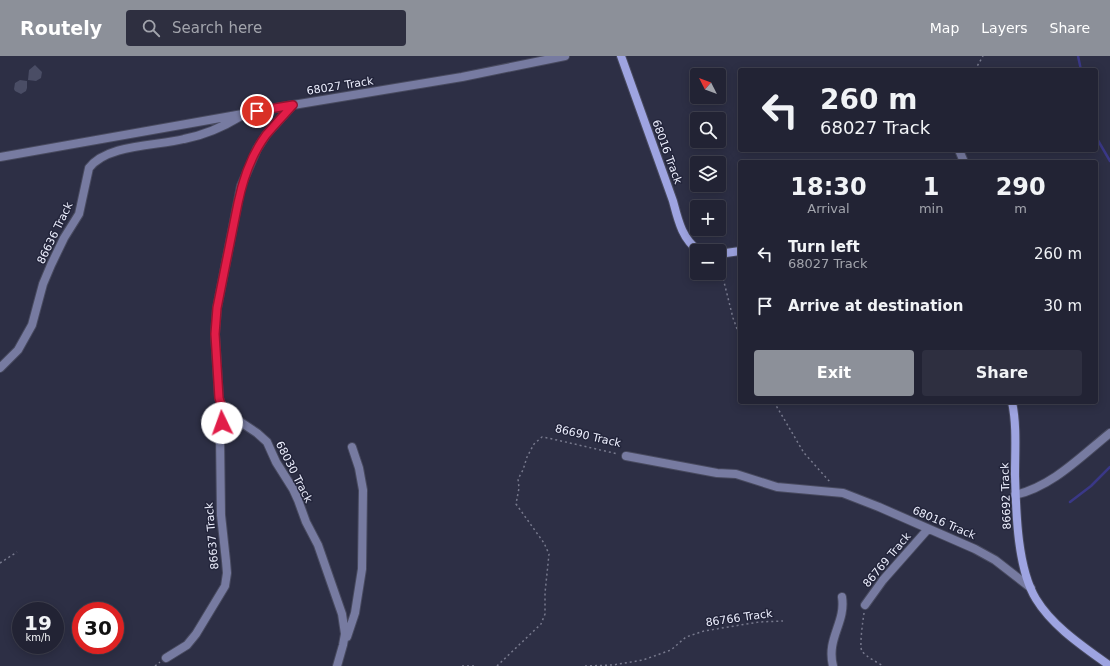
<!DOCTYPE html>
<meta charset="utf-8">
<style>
body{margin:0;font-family:"DejaVu Sans",sans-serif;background:#2e2f40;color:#f1f3f6;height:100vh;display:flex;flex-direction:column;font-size:15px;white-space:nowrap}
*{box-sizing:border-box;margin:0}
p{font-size:13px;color:#a2a4ac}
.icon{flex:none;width:22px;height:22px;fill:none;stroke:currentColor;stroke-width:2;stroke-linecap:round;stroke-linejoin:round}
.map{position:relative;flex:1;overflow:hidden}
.panel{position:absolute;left:738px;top:104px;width:360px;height:244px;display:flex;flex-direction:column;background:#222334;border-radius:4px;box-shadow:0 2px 10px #0003,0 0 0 1px #3f404f}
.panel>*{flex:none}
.guide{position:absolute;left:738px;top:12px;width:360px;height:84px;border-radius:4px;box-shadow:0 2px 10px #0003,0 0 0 1px #3f404f;background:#222334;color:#f1f3f6;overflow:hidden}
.needle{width:26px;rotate:312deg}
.tools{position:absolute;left:690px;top:12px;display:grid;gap:8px}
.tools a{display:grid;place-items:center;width:36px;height:36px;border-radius:4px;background:#222334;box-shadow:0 2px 10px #0003,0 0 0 1px #3f404f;font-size:20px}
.speed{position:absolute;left:12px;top:546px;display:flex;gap:8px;font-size:20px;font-weight:700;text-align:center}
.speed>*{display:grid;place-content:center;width:52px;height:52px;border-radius:50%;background:#222334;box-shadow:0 2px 10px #0003,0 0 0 1px #3f404f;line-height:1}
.speed small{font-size:10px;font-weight:400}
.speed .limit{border:6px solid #d22;background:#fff;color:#111}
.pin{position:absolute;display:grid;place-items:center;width:34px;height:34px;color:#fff;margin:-17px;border:2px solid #fff;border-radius:50%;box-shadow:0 1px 4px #0007}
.me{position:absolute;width:44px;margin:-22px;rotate:357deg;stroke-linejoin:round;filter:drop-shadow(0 0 3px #0008)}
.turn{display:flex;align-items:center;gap:14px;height:84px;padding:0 16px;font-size:18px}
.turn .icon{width:52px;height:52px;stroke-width:2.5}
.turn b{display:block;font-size:28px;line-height:34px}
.eta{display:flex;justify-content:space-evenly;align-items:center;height:68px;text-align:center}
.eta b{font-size:24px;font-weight:700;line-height:28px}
.action{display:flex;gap:8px;margin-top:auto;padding:8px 16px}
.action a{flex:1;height:46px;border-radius:4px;background:#8c9099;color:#fff;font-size:16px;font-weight:700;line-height:46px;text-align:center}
.action a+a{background:#2e2f40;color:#f1f3f6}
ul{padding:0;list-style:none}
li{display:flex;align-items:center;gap:12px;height:52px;padding:0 16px}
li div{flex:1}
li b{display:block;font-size:15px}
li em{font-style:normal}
header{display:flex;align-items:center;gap:24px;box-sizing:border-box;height:56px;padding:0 20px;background:#8c9099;color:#fff}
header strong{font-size:19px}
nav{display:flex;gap:22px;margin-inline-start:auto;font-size:14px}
.search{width:280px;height:36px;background:#2e2f40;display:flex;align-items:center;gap:10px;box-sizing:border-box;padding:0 14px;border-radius:4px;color:#a2a4ac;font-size:15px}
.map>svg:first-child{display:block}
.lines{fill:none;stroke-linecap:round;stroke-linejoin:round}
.stream{stroke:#3a3887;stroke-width:2.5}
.building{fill:#4a4d65}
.street-casing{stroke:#484a5f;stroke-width:10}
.secondary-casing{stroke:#484a5f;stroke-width:10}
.path{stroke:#77798d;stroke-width:1.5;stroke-dasharray:2 3;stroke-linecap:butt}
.street{stroke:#777ba1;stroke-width:8}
.secondary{stroke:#9ea4e1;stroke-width:8}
.route-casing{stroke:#92132f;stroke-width:10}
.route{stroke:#e11d48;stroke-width:7}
.labels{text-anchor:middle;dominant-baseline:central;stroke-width:3;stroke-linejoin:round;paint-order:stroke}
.street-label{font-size:11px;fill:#edeffe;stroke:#23253b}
</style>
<header>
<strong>Routely</strong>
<div class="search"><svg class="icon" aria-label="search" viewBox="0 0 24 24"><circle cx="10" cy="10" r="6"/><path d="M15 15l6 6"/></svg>Search here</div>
<nav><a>Map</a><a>Layers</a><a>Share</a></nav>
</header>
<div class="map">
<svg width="1110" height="610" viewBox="0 0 1110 610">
<rect width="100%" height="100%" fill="#2d2f45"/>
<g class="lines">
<path class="stream" d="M1078,0L1081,14
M1096,81L1110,105
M1070,446L1091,430L1110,411"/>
</g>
<path class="building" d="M35,9L42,16L41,22L36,25L28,24L29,14Z
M20,24L27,25V32L26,35L21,38L15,35L14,33L15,27Z"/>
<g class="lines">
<g class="street-casing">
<path id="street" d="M293,49L266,79L257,93L241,130L217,252L215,278L219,342L222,351L227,357L257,377L267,386L276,406L293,433L298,444L306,466L318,489L342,558L345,578L343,589L337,610
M959,94L964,106
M0,101L293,49L462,21L565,0
M0,312L18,294L32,269L43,228L51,209L64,182L79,158L89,112C107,88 157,90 184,83C205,79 223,71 241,60
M626,400L717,417L736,418L777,431L843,437L879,451L975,493L995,504L1031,532
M1015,439C1053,430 1080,401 1110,377
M865,549L883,524L928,473
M347,581L355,557L362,513L363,434L359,412L352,391
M166,602L187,589L196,578L225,530L227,517L226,505L221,459L220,380L222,367L227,357
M833,610C826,582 846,567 842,541"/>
</g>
<g class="secondary-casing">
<path id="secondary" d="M621,0L673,145C678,164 682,183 699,195
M719,198L740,195
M1012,346C1017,370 1015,394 1015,419C1016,454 1017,512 1036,543C1053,571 1084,591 1110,610"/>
</g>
<path class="path" d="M975,14L983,0
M719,214L722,218L733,262L740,281
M774,346L804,397L831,427
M0,507L17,496
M864,557C863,564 859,591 862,595C866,601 877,606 883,610
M155,610L160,606
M462,610H477
M497,610L541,568L545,558V537L549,498L544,487L516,448L519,432L518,423L523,414L527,401L534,388L542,381L548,382L618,398
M585,610L613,609L643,604L671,594L686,581L704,575L759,566L783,565"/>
<use href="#street" class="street"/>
<use href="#secondary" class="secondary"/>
</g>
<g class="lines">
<g class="route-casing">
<path id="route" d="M222,367L227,357L222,351L219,342L215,278L217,252L238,147C243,123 252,98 266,79C275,68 284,59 293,49L257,55"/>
</g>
<use href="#route" class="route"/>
</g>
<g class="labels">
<g class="street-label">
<text transform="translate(340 30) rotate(-9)">68027 Track</text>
<text transform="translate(667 96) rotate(70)">68016 Track</text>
<text transform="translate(55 177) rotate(-64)">86636 Track</text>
<text transform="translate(588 380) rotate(13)">86690 Track</text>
<text transform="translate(294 416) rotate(63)">68030 Track</text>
<text transform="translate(1006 440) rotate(-92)">86692 Track</text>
<text transform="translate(944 467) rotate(23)">68016 Track</text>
<text transform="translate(212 480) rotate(-95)">86637 Track</text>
<text transform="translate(887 504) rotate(-50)">86769 Track</text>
<text transform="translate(739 562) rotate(-8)">86766 Track</text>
</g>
</g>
</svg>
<div class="tools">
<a><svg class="needle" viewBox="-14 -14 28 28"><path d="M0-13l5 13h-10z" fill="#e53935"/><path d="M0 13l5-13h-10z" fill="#a2a4ac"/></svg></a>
<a><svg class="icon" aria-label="search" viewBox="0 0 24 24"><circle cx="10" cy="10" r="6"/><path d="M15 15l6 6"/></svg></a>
<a><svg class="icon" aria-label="layers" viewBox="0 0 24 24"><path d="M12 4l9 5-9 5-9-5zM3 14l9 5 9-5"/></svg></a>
<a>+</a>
<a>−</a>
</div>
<div class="speed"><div>19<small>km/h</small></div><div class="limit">30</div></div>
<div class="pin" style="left:257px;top:55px;background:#d93025"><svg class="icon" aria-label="arrive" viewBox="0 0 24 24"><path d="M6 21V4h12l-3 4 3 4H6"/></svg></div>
<svg class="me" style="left:222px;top:367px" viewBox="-20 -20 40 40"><circle r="19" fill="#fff"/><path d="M0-13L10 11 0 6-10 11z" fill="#e11d48"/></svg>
<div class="guide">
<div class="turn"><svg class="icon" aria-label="left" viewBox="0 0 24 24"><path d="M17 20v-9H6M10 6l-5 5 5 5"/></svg><div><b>260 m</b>68027 Track</div></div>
</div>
<section class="panel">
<div class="eta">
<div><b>18:30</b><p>Arrival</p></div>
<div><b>1</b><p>min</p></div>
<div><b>290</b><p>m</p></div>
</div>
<ul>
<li><svg class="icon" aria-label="left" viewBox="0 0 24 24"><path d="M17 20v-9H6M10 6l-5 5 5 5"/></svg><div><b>Turn left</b><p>68027 Track</p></div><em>260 m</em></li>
<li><svg class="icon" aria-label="arrive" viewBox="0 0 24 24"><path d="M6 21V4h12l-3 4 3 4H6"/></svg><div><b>Arrive at destination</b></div><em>30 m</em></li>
</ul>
<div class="action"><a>Exit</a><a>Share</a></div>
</section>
</div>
